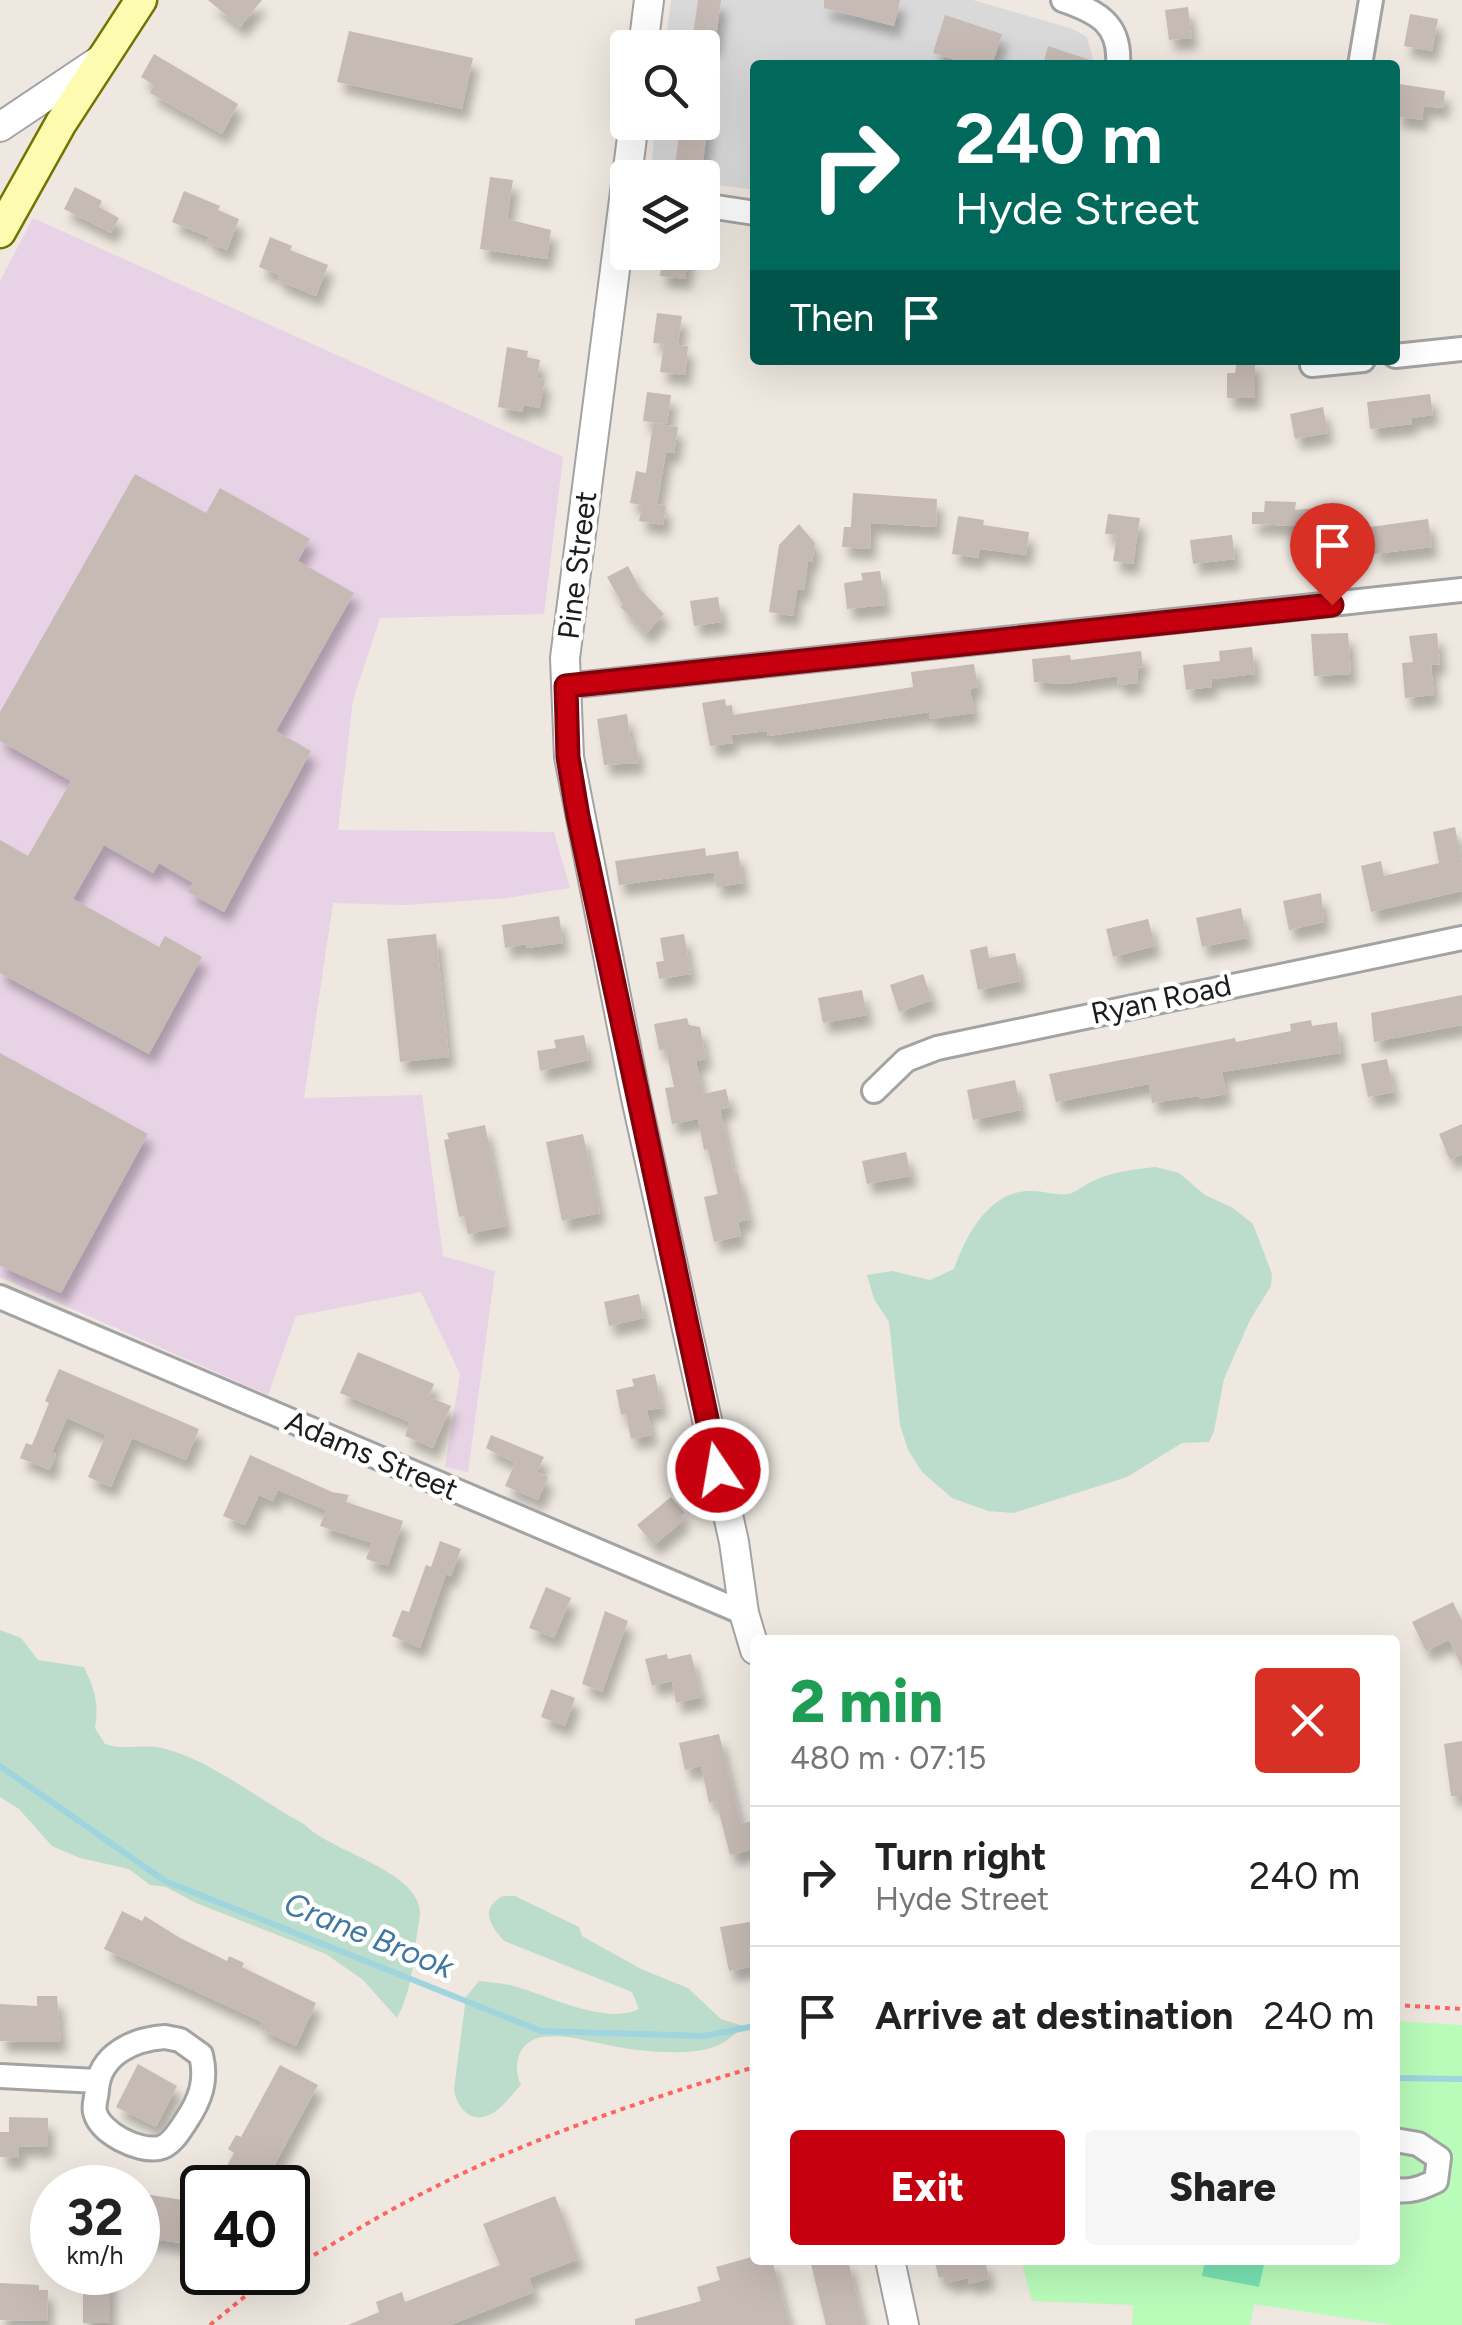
<!DOCTYPE html>
<meta charset="utf-8">
<style>
body{margin:0;font-family:Figtree,sans-serif;background:#f6f6f6;color:#222;height:100vh;display:flex;flex-direction:column;font-size:38px;white-space:nowrap}
*{box-sizing:border-box;margin:0}
p{font-size:32px;color:#767676}
.icon{flex:none;width:55px;height:55px;fill:none;stroke:currentColor;stroke-width:2;stroke-linecap:round;stroke-linejoin:round}
.map{position:relative;flex:1;overflow:hidden}
.drawer{position:absolute;left:750px;top:1635px;width:650px;height:630px;display:flex;flex-direction:column;background:#fff;border-radius:10px;box-shadow:0 10px 40px #0002}
.drawer>*{flex:none}
.top-card{position:absolute;left:750px;top:60px;width:650px;height:305px;border-radius:10px;box-shadow:0 10px 40px #0002;background:#00695c;color:#fff;overflow:hidden}
.tools{position:absolute;left:610px;top:30px;display:grid;gap:20px}
.tools a{display:grid;place-items:center;width:110px;height:110px;border-radius:10px;background:#fff;box-shadow:0 10px 40px #0002;font-size:50px}
.speed{position:absolute;left:30px;top:2165px;display:flex;gap:20px;font-size:50px;font-weight:700;text-align:center}
.speed>*{display:grid;place-content:center;width:130px;height:130px;border-radius:50%;background:#fff;box-shadow:0 10px 40px #0002;line-height:1}
.speed small{font-size:25px;font-weight:400}
.speed .limit{border:5px solid #111;border-radius:15px;background:#fff;color:#111}
.pin{position:absolute;display:grid;place-items:center;width:85px;height:85px;color:#fff;margin:-102px -42px;border-radius:50% 50% 50% 0;rotate:-45deg;box-shadow:0 0 10px #0007}
.pin .icon{rotate:45deg}
.me{position:absolute;width:110px;margin:-55px;rotate:348deg;stroke-linejoin:round;filter:drop-shadow(0 0 8px #0008)}
.turn{display:flex;align-items:center;gap:35px;height:210px;padding:0 40px;font-size:45px}
.turn .icon{width:130px;height:130px;stroke-width:2.5}
.turn b{display:block;font-size:70px;line-height:85px}
.then{display:flex;align-items:center;height:95px;padding:0 40px;background:#0003;gap:20px;font-size:38px}
.round{display:grid;place-items:center;flex:none;width:105px;height:105px;border-radius:10px;background:#f6f6f6}
.head{display:flex;align-items:center;justify-content:space-between;height:170px;padding:0 40px}
h1{font-size:60px;font-weight:800;line-height:75px;color:#1e9e55}
.cta{display:flex;gap:20px;margin-top:auto;padding:20px 40px}
.cta a{flex:1;height:115px;border-radius:10px;background:#c7000f;color:#fff;font-size:40px;font-weight:800;line-height:115px;text-align:center}
.cta a+a{background:#f6f6f6;color:#222}
ul{padding:0;list-style:none}
li{display:flex;align-items:center;gap:30px;height:140px;padding:0 40px;border-top:2px solid #e0e0e0}
li div{flex:1}
li b{display:block;font-size:38px}
li em{font-style:normal}
.map>svg:first-child{display:block}
.residential{fill:#dad9d9}
.industrial{fill:#e8d2e5}
.wetland{fill:#bcddcc}
.park{fill:#b9fcba}
.pitch{fill:#79e2b2}
.lines{fill:none;stroke-linecap:round;stroke-linejoin:round}
.stream{stroke:#9ed5df;stroke-width:6}
.building{fill:#c6bab4;filter:url(#shadow)}
.minor-casing{stroke:#a3a3a3;stroke-width:28}
.tertiary-casing{stroke:#a3a3a3;stroke-width:32}
.secondary-casing{stroke:#717500;stroke-width:35}
.path{stroke:#ff6560;stroke-width:4;stroke-dasharray:5 5;stroke-linecap:butt}
.minor{stroke:#fff;stroke-width:22}
.tertiary{stroke:#fff;stroke-width:28}
.secondary{stroke:#fdfbb0;stroke-width:30}
.route-casing{stroke:#81000a;stroke-width:25}
.route{stroke:#c7000f;stroke-width:18}
.labels{text-anchor:middle;dominant-baseline:central;stroke-width:9;stroke-linejoin:round;paint-order:stroke}
.street-label{font-size:30px;fill:#1c1c1c;stroke:#fff}
.water-label{font-size:32px;font-style:italic;fill:#3f77a0;stroke:#fff}
</style>
<div class="map">
<svg width="1462" height="2325" viewBox="0 0 1462 2325">
<defs>
<filter id="shadow"><feDropShadow dx="6" dy="11" stdDeviation="5" flood-color="#0004"/></filter>
</defs>
<rect width="100%" height="100%" fill="#eee8e0"/>
<path class="residential" d="M671,0H973L1073,29L1087,37L1093,59L1092,65H755V190L703,183L702,178L665,176L659,172L652,157L656,123L702,122V48L665,47Z"/>
<path class="industrial" d="M33,218L563,457L544,614L380,618L353,700L338,830L554,832L570,888L507,898L406,905L333,903L304,1098L422,1095L443,1256L495,1271L468,1472L445,1467L460,1374L421,1292L296,1316L268,1395L0,1277V281Z"/>
<path class="wetland" d="M1155,1167L1179,1173L1205,1195L1233,1208L1253,1224L1272,1274L1271,1286L1250,1320L1224,1379L1214,1431L1209,1442L1182,1443L1127,1477L1014,1513L988,1511L952,1498L922,1472L908,1450L900,1425L889,1322L874,1299L867,1275L892,1271L930,1280L954,1269C966,1235 990,1189 1033,1191C1045,1191 1061,1197 1072,1193C1079,1190 1086,1184 1093,1181C1113,1171 1133,1170 1155,1167Z
M0,1630L21,1638L38,1660L84,1667C95,1690 99,1703 95,1728L105,1744C122,1751 145,1743 166,1749C216,1763 258,1800 304,1824C329,1851 417,1870 420,1911C420,1920 417,1932 416,1942C413,1969 410,1993 397,2018L363,1980L326,1954L196,1903L166,1887L150,1885L129,1869L80,1858L52,1846L19,1809L0,1797Z
M503,1896H515L579,1927L582,1936L641,1969L688,1988L721,2019L744,2026C737,2032 728,2041 719,2045C690,2058 633,2051 603,2044C583,2040 563,2034 542,2037C518,2041 512,2066 521,2085C512,2094 501,2110 489,2115C470,2124 456,2106 454,2089L466,1997L479,1981C489,1982 500,1983 510,1985C545,1994 606,2026 639,2009L632,1992L504,1941C490,1925 479,1909 503,1896Z"/>
<path class="park" d="M1395,2021L1462,2025V2325H1392L1254,2304L1250,2325H1132L1133,2305L1032,2301L1021,2260H1395Z"/>
<path class="pitch" d="M1205,2260H1265L1259,2287L1202,2276Z"/>
<g class="lines">
<path class="stream" d="M0,1766L165,1881L541,2031L704,2036L755,2026
M1395,2078L1462,2079"/>
</g>
<path class="building" d="M208,0H262L240,27Z
M698,0H721L715,46L692,43Z
M824,0H900L894,26L824,8Z
M1188,7L1192,38L1169,40L1165,10Z
M1410,14L1438,19L1432,51L1404,46Z
M945,15L1002,34L992,65H971L933,53Z
M349,31L473,58L462,109L337,82Z
M1048,46L1096,62V65H1043Z
M154,54L238,104L222,134L150,93L154,85L141,77Z
M1399,84L1445,91L1443,108L1424,106L1422,120L1395,116Z
M681,122H708L702,170L675,166Z
M490,177L513,180L507,219L551,230L547,259L480,249Z
M75,187L102,201L99,207L119,218L111,233L64,209Z
M184,191L220,206L218,210L239,219L227,250L207,242L209,237L172,222Z
M270,237L292,246L290,250L328,265L316,296L277,280L279,275L259,267Z
M663,252H689L685,279L660,276Z
M657,313L682,316L678,345L688,346L685,375L660,372L664,344L653,343Z
M507,347L528,351L527,357L540,360L537,378L545,380L539,408L524,405L522,412L498,407Z
M1237,360H1255V398H1227V373H1235Z
M647,392L671,395L667,424L643,421Z
M1430,394L1433,415L1411,418L1412,424L1370,429L1367,402Z
M1323,407L1328,433L1295,439L1290,414Z
M653,423L678,427L674,453L666,452L657,504L666,506L663,525L639,521L642,505L630,503L636,471L646,473Z
M135,474L206,513L220,488L310,539L298,561L354,593L276,731L311,751L224,912L188,892L193,883L159,863L153,873L104,845L73,899L159,947L165,936L202,957L149,1054L0,973V840L28,856L71,781L0,741V712Z
M853,493L937,499L936,527L871,523L870,549L842,547L844,527H851Z
M1265,501L1296,502L1295,510L1317,508V515H1328L1330,544L1299,546L1298,526L1252,524V512H1264Z
M1108,514L1140,518L1133,564L1113,561L1117,535L1105,534Z
M958,516L984,520L983,525L1029,532L1026,555L980,549L978,558L952,554Z
M1428,519L1432,547L1374,554L1370,527Z
M799,524L815,543L812,562H808L804,590L797,589L793,616L769,612L779,545Z
M1232,535L1235,559L1193,564L1190,540Z
M628,566L640,589L664,614L646,634L620,606L623,605L607,577Z
M880,571L885,605L847,609L844,583L863,580L861,573Z
M718,597L722,622L694,626L690,601Z
M1348,633L1351,674L1314,676L1311,634Z
M1437,633L1440,664L1431,665L1434,695L1405,698L1402,663L1413,662L1409,636Z
M1252,647L1255,674L1211,679L1212,687L1186,690L1183,665L1220,661L1219,651Z
M1141,651L1143,667L1137,668L1138,683L1118,685L1117,676L1065,684L1034,682L1032,659L1070,655L1071,660Z
M974,664L978,687L970,689L974,713L930,719L929,712L768,736L767,731L731,735L733,743L710,746L702,703L725,699L726,706L732,705L733,715L913,687L911,672Z
M627,714L631,743L636,742L639,763L604,765L597,719Z
M1455,827L1462,863V891L1371,912L1361,866L1381,861L1384,876L1439,863L1433,832Z
M705,848L706,856L738,851L743,883L716,887L714,872L619,885L615,861Z
M1321,893L1324,922L1289,930L1283,901Z
M1241,908L1247,938L1202,947L1196,918Z
M559,916L563,943L527,948L526,944L505,948L502,925Z
M1148,919L1155,946L1113,957L1106,929Z
M436,934L449,1057L400,1062L387,939Z
M684,934L691,974L659,979L656,962L664,961L660,938Z
M987,946L989,958L1015,953L1021,981L978,990L970,950Z
M923,974L932,1000L899,1012L890,985Z
M862,990L867,1015L823,1023L818,998Z
M1462,995V1025L1374,1042L1371,1013Z
M687,1018L689,1025L700,1027L706,1059L696,1061L703,1094L726,1089L730,1107L720,1109L734,1174L738,1173L749,1219L738,1222L741,1236L714,1242L704,1197L718,1194L708,1149L704,1150L698,1119L672,1124L665,1088L674,1087L666,1049L659,1050L654,1024Z
M1311,1020L1312,1026L1337,1022L1341,1053L1222,1072L1226,1094L1200,1099L1199,1096L1152,1103L1149,1084L1056,1102L1049,1074L1235,1038L1236,1042L1291,1031L1290,1024Z
M584,1035L589,1060L540,1071L537,1051L556,1048L554,1040Z
M0,1053L148,1134L61,1293L0,1266Z
M1387,1059L1394,1092L1368,1097L1361,1064Z
M1015,1080L1021,1110L973,1120L967,1090Z
M1462,1124V1154L1450,1160L1439,1134Z
M485,1125L506,1226L468,1234L464,1216L459,1217L444,1140L449,1139L447,1133Z
M583,1134L600,1213L562,1221L546,1142Z
M906,1152L911,1176L867,1184L862,1161Z
M639,1294L644,1318L609,1326L604,1302Z
M358,1352L434,1384L429,1397L451,1406L433,1448L405,1436L410,1422L340,1393Z
M59,1369L199,1429L186,1460L132,1438L111,1487L88,1477L106,1435L67,1418L52,1452L56,1454L50,1470L20,1458L26,1443L32,1445L49,1403L45,1401Z
M655,1374L662,1408L647,1410L652,1435L631,1439L626,1414L621,1415L616,1390L634,1386L632,1379Z
M491,1435L544,1457L537,1472L548,1477L538,1500L505,1486L515,1463L486,1448Z
M250,1455L332,1492L349,1495L346,1502L403,1521L388,1566L366,1559L372,1543L320,1526L326,1510L278,1490L273,1501L259,1495L245,1525L223,1516Z
M671,1497L685,1513L681,1516L684,1520L654,1545L637,1525Z
M440,1541L461,1549L451,1576L446,1574L420,1648L392,1636L402,1610L409,1612L426,1565L431,1567Z
M546,1587L571,1598L554,1638L529,1628Z
M1453,1602L1462,1621V1667L1449,1640L1426,1651L1412,1622Z
M605,1611L628,1621L602,1692L582,1684Z
M667,1654L668,1659L691,1654L702,1697L676,1703L672,1681L652,1686L645,1659Z
M551,1689L575,1698L565,1726L541,1717Z
M719,1734L741,1824L755,1820V1849L730,1855L716,1801L709,1803L701,1766L685,1770L679,1743Z
M1462,1741V1796H1451L1444,1744Z
M122,1911L142,1921L145,1916L180,1938L227,1961L229,1956L244,1963L242,1967L316,2003L296,2046L260,2029L262,2022L104,1949Z
M755,1921V1966L729,1971L720,1927Z
M37,1996H57L61,2042L0,2041V2004L37,2006Z
M138,2064L177,2086L156,2127L116,2107Z
M280,2065L318,2085L262,2188H251L223,2173L234,2153L228,2149L236,2135L241,2137Z
M9,2117L48,2118V2147L19,2146V2158L0,2157V2132H9Z
M138,2193L202,2203V2246L138,2237Z
M555,2196L579,2259L529,2278L534,2292L450,2325H348L379,2312L376,2302L402,2292L405,2302L500,2265L483,2224Z
M755,2256V2260H772L790,2325H635V2319L701,2301L697,2287L720,2280L716,2267Z
M810,2260H848L864,2325H826Z
M934,2260H985L989,2279L969,2284L968,2278L948,2283L947,2276L939,2278Z
M83,2274H110V2323H83Z
M0,2283L39,2285V2290H48L47,2321L0,2320Z"/>
<g class="lines">
<g class="minor-casing">
<path id="minor" d="M1063,0C1098,12 1121,24 1118,65
M1360,65L1371,0
M702,205L755,213
M1395,356L1462,349
M1312,360V365L1363,360
M566,686L1462,590
M874,1091L906,1060L937,1048L1462,938
M0,1297L744,1613
M165,2037L180,2040L201,2055C207,2080 201,2099 186,2121C180,2130 171,2146 159,2148C138,2152 100,2133 95,2112C93,2105 97,2096 97,2089C100,2054 134,2039 165,2037Z
M0,2076L97,2081
M1395,2140L1418,2144L1439,2158L1436,2181C1421,2188 1411,2192 1395,2190"/>
</g>
<g class="tertiary-casing">
<path id="tertiary" d="M643,48L649,0
M634,122L565,658L569,757L636,1098L734,1542L744,1613L755,1650
M0,127L100,60
M890,2260L904,2325"/>
</g>
<g class="secondary-casing">
<path id="secondary" d="M0,232L61,123L141,0"/>
</g>
<path class="path" d="M1395,2005L1462,2009
M288,2270C334,2244 379,2215 427,2191C532,2137 643,2100 755,2067
M210,2325L254,2289L284,2272"/>
<use href="#minor" class="minor"/>
<use href="#tertiary" class="tertiary"/>
<use href="#secondary" class="secondary"/>
</g>
<g class="lines">
<g class="route-casing">
<path id="route" d="M718,1470L578,816L568,757L566,686L1332,605"/>
</g>
<use href="#route" class="route"/>
</g>
<g class="labels">
<g class="street-label">
<text transform="translate(577 565) rotate(-83)">Pine Street</text>
<text transform="translate(1161 999) rotate(-12)">Ryan Road</text>
<text transform="translate(372 1455) rotate(23)">Adams Street</text>
</g>
<g class="water-label">
<text transform="translate(369 1935) rotate(22)">Crane Brook</text>
</g>
</g>
</svg>
<div class="tools">
<a><svg class="icon" aria-label="search" viewBox="0 0 24 24"><circle cx="10" cy="10" r="6"/><path d="M15 15l6 6"/></svg></a>
<a><svg class="icon" aria-label="layers" viewBox="0 0 24 24"><path d="M12 4l9 5-9 5-9-5zM3 14l9 5 9-5"/></svg></a>
</div>
<div class="speed"><div>32<small>km/h</small></div><div class="limit">40</div></div>
<div class="pin" style="left:1332px;top:605px;background:#d93025"><svg class="icon" aria-label="arrive" viewBox="0 0 24 24"><path d="M6 21V4h12l-3 4 3 4H6"/></svg></div>
<svg class="me" style="left:718px;top:1470px" viewBox="-20 -20 40 40"><circle r="17" fill="#c7000f" stroke="#fff" stroke-width="3"/><path d="M0-11L8 9 0 5-8 9z" fill="#fff"/></svg>
<div class="top-card">
<div class="turn"><svg class="icon" aria-label="right" viewBox="0 0 24 24"><path d="M7 20v-9h11M14 6l5 5-5 5"/></svg><div><b>240 m</b>Hyde Street</div></div>
<div class="then">Then<svg class="icon" aria-label="arrive" viewBox="0 0 24 24"><path d="M6 21V4h12l-3 4 3 4H6"/></svg></div>
</div>
<section class="drawer">
<div class="head"><div><h1>2 min</h1><p>480 m · 07:15</p></div><a class="round" style="background:#d93025;color:#fff"><svg class="icon" aria-label="close" viewBox="0 0 24 24"><path d="M6 6l12 12M18 6L6 18"/></svg></a></div>
<ul>
<li><svg class="icon" aria-label="right" viewBox="0 0 24 24"><path d="M7 20v-9h11M14 6l5 5-5 5"/></svg><div><b>Turn right</b><p>Hyde Street</p></div><em>240 m</em></li>
<li><svg class="icon" aria-label="arrive" viewBox="0 0 24 24"><path d="M6 21V4h12l-3 4 3 4H6"/></svg><div><b>Arrive at destination</b></div><em>240 m</em></li>
</ul>
<div class="cta"><a>Exit</a><a>Share</a></div>
</section>
</div>
